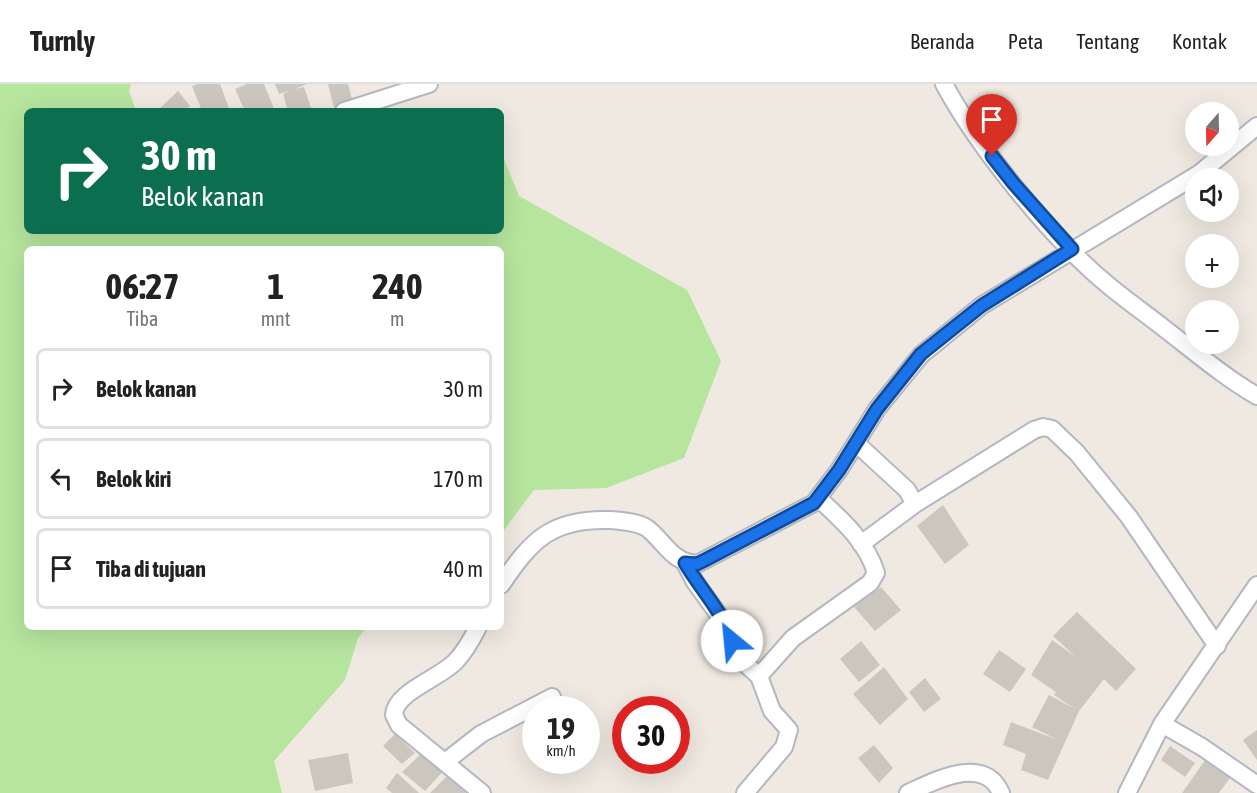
<!DOCTYPE html>
<html lang="id">
<meta charset="utf-8">
<style>
body{margin:0;font-family:"Asap Condensed",sans-serif;background:#f2f2f2;color:#222;height:100vh;display:flex;flex-direction:column;font-size:22px;white-space:nowrap}
*{box-sizing:border-box;margin:0}
p{font-size:20px;color:#767676}
.icon{flex:none;width:33px;height:33px;fill:none;stroke:currentColor;stroke-width:2;stroke-linecap:round;stroke-linejoin:round}
.map{position:relative;flex:1;overflow:hidden}
.side{position:absolute;left:24px;top:162px;width:480px;height:384px;display:flex;flex-direction:column;background:#fff;border-radius:9px;box-shadow:0 6px 24px #0002}
.side>*{flex:none}
.top-card{position:absolute;left:24px;top:24px;width:480px;height:126px;border-radius:9px;box-shadow:0 6px 24px #0002;background:#0b6e4f;color:#fff;overflow:hidden}
.needle{width:39px;rotate:200deg}
.fabs{position:absolute;left:1185px;top:18px;display:grid;gap:12px}
.fabs a{display:grid;place-items:center;width:54px;height:54px;border-radius:50%;background:#fff;box-shadow:0 6px 24px #0002;font-size:30px}
.speed{position:absolute;left:522px;top:612px;display:flex;gap:12px;font-size:30px;font-weight:700;text-align:center}
.speed>*{display:grid;place-content:center;width:78px;height:78px;border-radius:50%;background:#fff;box-shadow:0 6px 24px #0002;line-height:1}
.speed small{font-size:15px;font-weight:400}
.speed .limit{border:9px solid #d22;background:#fff;color:#111}
.pin{position:absolute;display:grid;place-items:center;width:51px;height:51px;color:#fff;margin:-62px -26px;border-radius:50% 50% 50% 0;rotate:-45deg;box-shadow:0 0 6px #0007}
.pin .icon{rotate:45deg}
.me{position:absolute;width:66px;margin:-33px;rotate:332deg;stroke-linejoin:round;filter:drop-shadow(0 0 4px #0008)}
.turn{display:flex;align-items:center;gap:21px;height:126px;padding:0 18px;font-size:27px}
.turn .icon{width:78px;height:78px;stroke-width:2.5}
.turn b{display:block;font-size:42px;line-height:51px}
.eta{display:flex;justify-content:space-evenly;align-items:center;height:102px;text-align:center}
.eta b{font-size:36px;font-weight:700;line-height:42px}
ul{padding:0;list-style:none}
li{display:flex;align-items:center;gap:18px;height:81px;margin:0 12px 9px;padding:0 6px;border:3px solid #e0e0e0;border-radius:9px}
li div{flex:1}
li b{display:block;font-size:22px}
li em{font-style:normal}
header{display:flex;align-items:center;gap:36px;box-sizing:border-box;height:84px;padding:0 30px;background:#fff;border-bottom:2px solid #e0e0e0}
header strong{font-size:28px}
nav{display:flex;gap:33px;margin-inline-start:auto;font-size:21px}
.map>svg:first-child{display:block}
.green{fill:#b6e59e}
.building{fill:#cbc7bf}
.lines{fill:none;stroke-linecap:round;stroke-linejoin:round}
.minor-casing{stroke:#b4b7c1;stroke-width:20}
.minor{stroke:#fff;stroke-width:16}
.route-casing{stroke:#114b97;stroke-width:15}
.route{stroke:#1a73e8;stroke-width:10}
</style>
<header>
<strong>Turnly</strong>
<nav><a>Beranda</a><a>Peta</a><a>Tentang</a><a>Kontak</a></nav>
</header>
<div class="map">
<svg width="1257" height="709" viewBox="0 0 1257 709">
<rect width="100%" height="100%" fill="#efe9e1"/>
<path class="green" d="M0,0H131L129,7L136,27H27V147H501V68L519,112L687,206L721,277L684,374L606,404L534,406L501,450V165H27V543H367L358,554L345,596L274,677L282,709H0Z"/>
<path class="building" d="M198,0H220L230,27H202L192,2Z
M247,0H264L275,27H245L235,5Z
M275,0H307L295,5L304,3L312,27H288L283,10L289,7L279,10Z
M328,0H348L353,19L334,24Z
M178,7L190,22L184,27H157Z
M943,421L969,461L945,480L917,442Z
M881,503L901,526L875,547L854,523Z
M1077,528L1136,585L1116,607L1104,595L1090,613L1079,627L1048,696L1021,686L1026,670L1003,661L1011,638L1058,656L1032,643L1049,611L1075,625L1054,611L1056,608L1031,591L1052,556L1076,573L1053,552Z
M861,557L880,581L859,598L840,575Z
M999,566L1026,585L1010,608L983,590Z
M884,583L908,615L880,641L853,610Z
M925,594L941,615L924,628L909,608Z
M1257,646V676L1243,656Z
M395,650L415,669L402,680L383,662Z
M874,661L893,684L879,699L858,674Z
M1170,662L1195,679L1185,693L1161,676Z
M426,665L447,683L425,707L402,688Z
M348,669L353,699L315,707L308,676Z
M1208,672L1233,690L1219,709H1182Z
M397,689L419,709H392L386,704Z
M447,692L466,709H430Z"/>
<g class="lines">
<g class="minor-casing">
<path id="minor" d="M944,0C978,63 1052,155 1108,201C1126,216 1146,230 1165,245C1195,268 1224,293 1257,312
M344,27L429,0
M856,359L907,406L915,420L1034,346L1043,343L1052,345L1077,369L1129,433L1217,562
M861,460L915,420
M685,479L695,498L726,541L740,575L759,592L772,627L789,646L784,663L745,709
M501,501C532,455 552,434 611,436C622,437 638,438 647,444C665,458 671,478 697,480L814,419L839,386L877,325L921,271L981,222L1200,89L1257,42
M478,543C472,555 465,568 455,578C438,595 395,608 394,631L399,641L482,709
M759,592L793,554L870,499L876,489C867,458 841,435 818,414
M1162,640L1202,663L1257,701
M445,678L481,650L552,613
M908,709C935,697 984,670 1001,709
M1127,709L1162,640L1257,501"/>
</g>
<use href="#minor" class="minor"/>
</g>
<g class="lines">
<g class="route-casing">
<path id="route" d="M732,557C725,531 699,503 685,479L697,480L705,476L814,419L839,386L877,325L921,270L981,222L1072,165L1014,100L992,72"/>
</g>
<use href="#route" class="route"/>
</g>
</svg>
<div class="fabs">
<a><svg class="needle" viewBox="-14 -14 28 28"><path d="M0-13l5 13h-10z" fill="#e53935"/><path d="M0 13l5-13h-10z" fill="#767676"/></svg></a>
<a><svg class="icon" aria-label="sound" viewBox="0 0 24 24"><path d="M4 9h4l5-4v14l-5-4H4zM17 9q2 3 0 6"/></svg></a>
<a>+</a>
<a>−</a>
</div>
<div class="speed"><div>19<small>km/h</small></div><div class="limit">30</div></div>
<div class="pin" style="left:992px;top:72px;background:#d93025"><svg class="icon" aria-label="arrive" viewBox="0 0 24 24"><path d="M6 21V4h12l-3 4 3 4H6"/></svg></div>
<svg class="me" style="left:732px;top:557px" viewBox="-20 -20 40 40"><circle r="19" fill="#fff"/><path d="M0-13L10 11 0 6-10 11z" fill="#1a73e8"/></svg>
<div class="top-card">
<div class="turn"><svg class="icon" aria-label="right" viewBox="0 0 24 24"><path d="M7 20v-9h11M14 6l5 5-5 5"/></svg><div><b>30 m</b>Belok kanan</div></div>
</div>
<section class="side">
<div class="eta">
<div><b>06:27</b><p>Tiba</p></div>
<div><b>1</b><p>mnt</p></div>
<div><b>240</b><p>m</p></div>
</div>
<ul>
<li><svg class="icon" aria-label="right" viewBox="0 0 24 24"><path d="M7 20v-9h11M14 6l5 5-5 5"/></svg><div><b>Belok kanan</b></div><em>30 m</em></li>
<li><svg class="icon" aria-label="left" viewBox="0 0 24 24"><path d="M17 20v-9H6M10 6l-5 5 5 5"/></svg><div><b>Belok kiri</b></div><em>170 m</em></li>
<li><svg class="icon" aria-label="arrive" viewBox="0 0 24 24"><path d="M6 21V4h12l-3 4 3 4H6"/></svg><div><b>Tiba di tujuan</b></div><em>40 m</em></li>
</ul>
</section>
</div>
